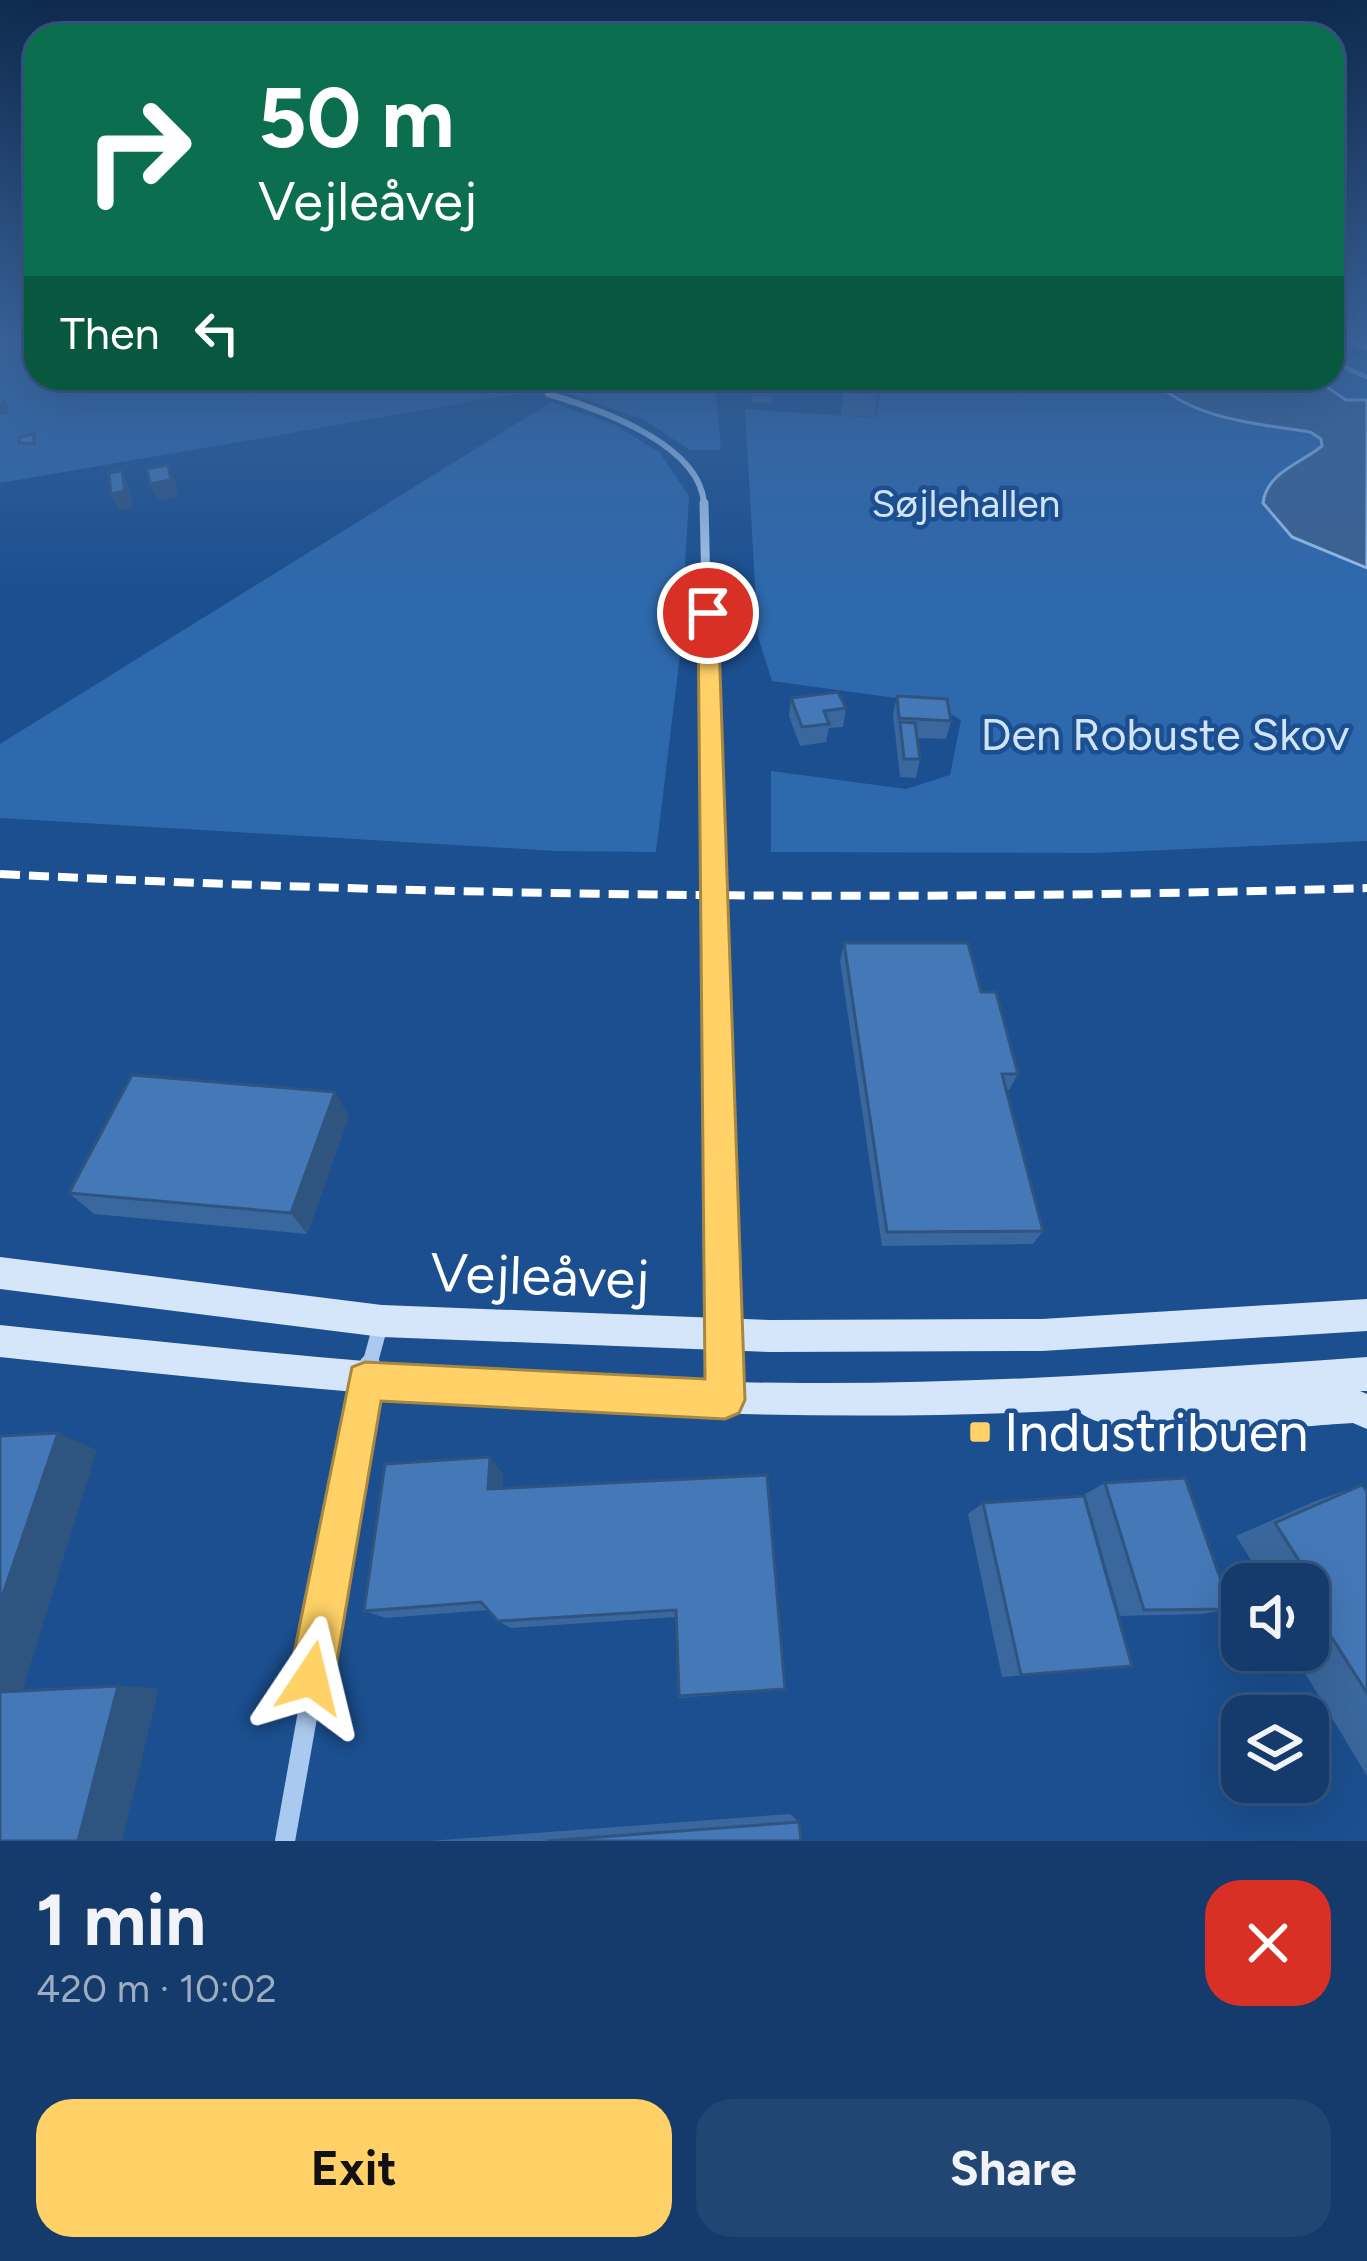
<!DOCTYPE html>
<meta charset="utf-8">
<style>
body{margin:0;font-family:Figtree,sans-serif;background:#214673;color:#f1f3f6;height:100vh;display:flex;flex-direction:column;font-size:45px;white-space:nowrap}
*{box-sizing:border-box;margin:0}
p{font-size:39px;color:#9dadc1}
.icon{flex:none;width:66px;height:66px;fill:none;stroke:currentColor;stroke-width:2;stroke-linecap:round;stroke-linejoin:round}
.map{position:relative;height:1841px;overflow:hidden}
.sheet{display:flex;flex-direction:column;background:#143b6b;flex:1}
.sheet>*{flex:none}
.hud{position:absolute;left:24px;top:24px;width:1320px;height:366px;border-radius:36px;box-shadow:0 12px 48px #0002,0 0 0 3px #33557e;background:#0b6e4f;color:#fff;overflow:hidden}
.tools{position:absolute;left:1221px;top:1563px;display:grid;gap:24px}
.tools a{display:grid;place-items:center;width:108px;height:108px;border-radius:24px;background:#143b6b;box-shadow:0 12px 48px #0002,0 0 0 3px #33557e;font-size:60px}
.pin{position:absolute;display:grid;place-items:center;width:102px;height:102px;color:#fff;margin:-51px;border:6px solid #fff;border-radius:50%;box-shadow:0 3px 12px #0007}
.me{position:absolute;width:132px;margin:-66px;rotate:10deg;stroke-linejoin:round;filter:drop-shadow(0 0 9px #0008)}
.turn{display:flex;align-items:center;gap:42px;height:252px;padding:0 36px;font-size:54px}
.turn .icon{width:156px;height:156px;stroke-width:2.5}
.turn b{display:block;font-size:84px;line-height:102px}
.then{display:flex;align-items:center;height:114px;padding:0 36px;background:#0003;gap:24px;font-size:45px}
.round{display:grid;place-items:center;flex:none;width:126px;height:126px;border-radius:36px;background:#214673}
.head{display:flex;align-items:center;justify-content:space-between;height:204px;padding:0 36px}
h1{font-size:72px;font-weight:700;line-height:90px}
.action{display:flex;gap:24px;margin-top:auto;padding:24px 36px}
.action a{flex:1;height:138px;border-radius:36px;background:#ffd166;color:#111;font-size:48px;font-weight:700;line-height:138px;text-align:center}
.action a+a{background:#214673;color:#f1f3f6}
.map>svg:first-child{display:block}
.green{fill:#2e69ad}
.water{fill:#3c6290;stroke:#9cc4f0;stroke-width:3}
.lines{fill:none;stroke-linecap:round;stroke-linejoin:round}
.stream{stroke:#9cc4f0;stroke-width:4.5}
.street-far4{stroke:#a9c9ee;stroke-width:6}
.street-far3{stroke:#a9c9ee;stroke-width:9}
.street-far2{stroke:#a9c9ee;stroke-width:12}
.street-far1{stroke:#a9c9ee;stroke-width:15}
.street{stroke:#a9c9ee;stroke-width:20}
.secondary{fill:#d6e6fa;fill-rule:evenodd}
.rail{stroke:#fff;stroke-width:8;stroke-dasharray:20 9;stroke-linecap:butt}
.wall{fill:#3a679d}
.shaded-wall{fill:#305480}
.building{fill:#4478b7;stroke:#305480;stroke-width:3}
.route{fill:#ffd166;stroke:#a68842;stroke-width:3}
.poi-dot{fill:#ffd166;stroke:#1b4f8f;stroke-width:4.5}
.labels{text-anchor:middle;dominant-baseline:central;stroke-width:9;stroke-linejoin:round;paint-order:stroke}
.far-park-label{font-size:39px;fill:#cfe3fa;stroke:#1b4f8f}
.park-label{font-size:45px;fill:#cfe3fa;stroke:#1b4f8f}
.near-street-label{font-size:54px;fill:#fff;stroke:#1b4f8f}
.near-poi-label{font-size:54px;fill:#fff;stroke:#1b4f8f;text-anchor:start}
</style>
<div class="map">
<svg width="1367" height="1841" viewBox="0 0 1367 1841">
<rect width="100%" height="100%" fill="#1b4f8f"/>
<path class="green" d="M0,339H36V378H558L528,392L0,483Z
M1353,357L1367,360V400C1346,407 1332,386 1314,378H1332V360Z
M592,378L715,382L721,450H690L643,419L565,392Z
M877,378H1150C1193,420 1253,423 1310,432L1322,440V446L1272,478L1292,537L1367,568V841L1096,853L771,852V771L906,789L950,775L961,720L932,703L772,681L758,637L745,409L876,418L883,379Z
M551,402L616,425L660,453L689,496L680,655L656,852L557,851L0,818V744Z"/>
<path class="water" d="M1150,378H1314L1346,400H1367V568L1292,537L1263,503C1267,472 1300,464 1322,446L1321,439L1310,432C1253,423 1193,420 1150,378Z"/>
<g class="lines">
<path class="stream" d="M1332,362L1367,377"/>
<path class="street-far4" d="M548,394C596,408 703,444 704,506"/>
<path class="street-far3" d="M704,503L709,721"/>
<path class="street-far2" d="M709,718L716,1002"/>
<path class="street-far1" d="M716,999L724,1367
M369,1367L381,1323"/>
<path class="street" d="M724,1364L725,1398
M285,1841L370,1364"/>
<path class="secondary" d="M1341,339L1367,343V351L1343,341Z
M0,1257L382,1305L771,1320L1042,1319L1367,1299V1331L1042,1351L771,1352L382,1337L0,1289Z
M0,1325C267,1353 536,1382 805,1383C993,1384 1180,1370 1367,1357V1391H1360L1367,1394V1429L1353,1423C1296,1426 1114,1447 1077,1410C716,1429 359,1396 0,1357Z"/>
<path class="rail" d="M0,874C456,897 911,902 1367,888"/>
</g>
<path class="wall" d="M845,378H879L874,417L841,415Z
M750,388L772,395L771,403H752Z
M39,442L38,453L24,451L19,443Z
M897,696L951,721L946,739L917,738L920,759L916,778L900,777L893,714Z
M791,698L846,708L843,727L829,728L826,742L800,746L789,716Z
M844,943L981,992L1018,1074L1009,1090H1006L1043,1231L1033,1244L882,1246L840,961Z
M349,1116L307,1234L94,1214L69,1193Z
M503,1474L502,1488L767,1475L785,1689L679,1698L676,1617L511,1628L498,1621L488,1610L386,1618L364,1611Z
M1105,1483L1231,1609L1202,1614L1120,1616L1085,1494Z
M1362,1485L1367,1491V1776L1291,1650H1308V1584H1254L1263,1579L1236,1536L1318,1500Z
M983,1503L1132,1666L1002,1677L968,1514Z
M790,1814L799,1822L801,1841H428Z"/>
<path class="shaded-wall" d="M4,397L8,405V414L0,415V406Z
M168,465L175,482L178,497L157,501L150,484Z
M122,471L129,487L133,508L119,511L111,494Z
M335,1092L349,1116L307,1234L291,1213Z
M58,1433L97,1450L21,1695H0V1603Z
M490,1457L503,1474L501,1504L488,1489Z
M118,1686L159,1688L122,1841H78Z"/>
<path class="building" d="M845,378H879L878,393L844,391Z
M750,388H770L772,395H752Z
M34,434V444L19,443V437Z
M168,465L171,480L150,484L147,469Z
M122,471L125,491L111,494L109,473Z
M838,692L846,708L824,711L829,724L802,727L791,698Z
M897,696L947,699L951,721L899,718Z
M900,722L915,723L920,759H904Z
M844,943H968L981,992H996L1018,1074H1002L1043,1231L887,1232Z
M132,1075L335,1092L291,1213L69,1193Z
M58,1433L0,1603V1436Z
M490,1457L488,1489L767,1475L785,1689L679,1696L676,1610L498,1621L481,1602L364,1611L385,1464Z
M1185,1478L1231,1609L1144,1610L1105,1483Z
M1362,1485L1367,1491V1693L1308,1600V1584H1298L1293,1576L1305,1570L1275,1523Z
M1084,1496L1132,1666L1021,1675L983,1503Z
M118,1686L78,1841H0V1692Z
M799,1822L801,1841H547Z"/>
<linearGradient id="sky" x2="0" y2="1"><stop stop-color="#0f2b4f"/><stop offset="0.57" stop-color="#39639b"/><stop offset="1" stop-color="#39639b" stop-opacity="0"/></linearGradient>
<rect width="1367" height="596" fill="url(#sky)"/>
<path class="route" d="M708,607L718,613L745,1400L739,1413L725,1419L381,1401L334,1678L328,1694L311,1701L295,1694L289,1678L352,1367L365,1362L705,1379L698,613Z"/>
<rect class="poi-dot" x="968" y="1420" width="24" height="24" rx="6"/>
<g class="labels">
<g class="far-park-label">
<text x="966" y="503">Søjlehallen</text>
</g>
<g class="park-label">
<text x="1165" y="734">Den Robuste Skov</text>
</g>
<g class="near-street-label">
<text transform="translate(540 1276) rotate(2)">Vejleåvej</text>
</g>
<g class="near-poi-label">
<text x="1004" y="1432">Industribuen</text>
</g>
</g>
</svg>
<div class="tools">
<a><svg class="icon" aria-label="sound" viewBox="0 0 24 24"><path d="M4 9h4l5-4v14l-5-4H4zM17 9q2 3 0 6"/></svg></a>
<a><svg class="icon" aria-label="layers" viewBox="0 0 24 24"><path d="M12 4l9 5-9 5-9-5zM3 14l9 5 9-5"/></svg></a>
</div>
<div class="pin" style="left:708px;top:613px;background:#d93025"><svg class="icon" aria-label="arrive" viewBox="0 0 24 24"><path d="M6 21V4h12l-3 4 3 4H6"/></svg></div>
<svg class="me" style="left:311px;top:1678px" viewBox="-20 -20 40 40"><path d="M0-17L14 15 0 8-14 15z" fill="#ffd166" stroke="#fff" stroke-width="4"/></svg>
<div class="hud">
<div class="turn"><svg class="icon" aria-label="right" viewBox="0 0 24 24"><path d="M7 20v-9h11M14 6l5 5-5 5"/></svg><div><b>50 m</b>Vejleåvej</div></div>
<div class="then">Then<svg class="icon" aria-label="left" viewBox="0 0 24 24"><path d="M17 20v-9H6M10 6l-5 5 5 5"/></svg></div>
</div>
</div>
<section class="sheet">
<div class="head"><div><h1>1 min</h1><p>420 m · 10:02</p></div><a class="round" style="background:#d93025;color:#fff"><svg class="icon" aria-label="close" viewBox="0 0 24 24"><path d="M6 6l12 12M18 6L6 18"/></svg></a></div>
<div class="action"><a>Exit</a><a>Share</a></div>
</section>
